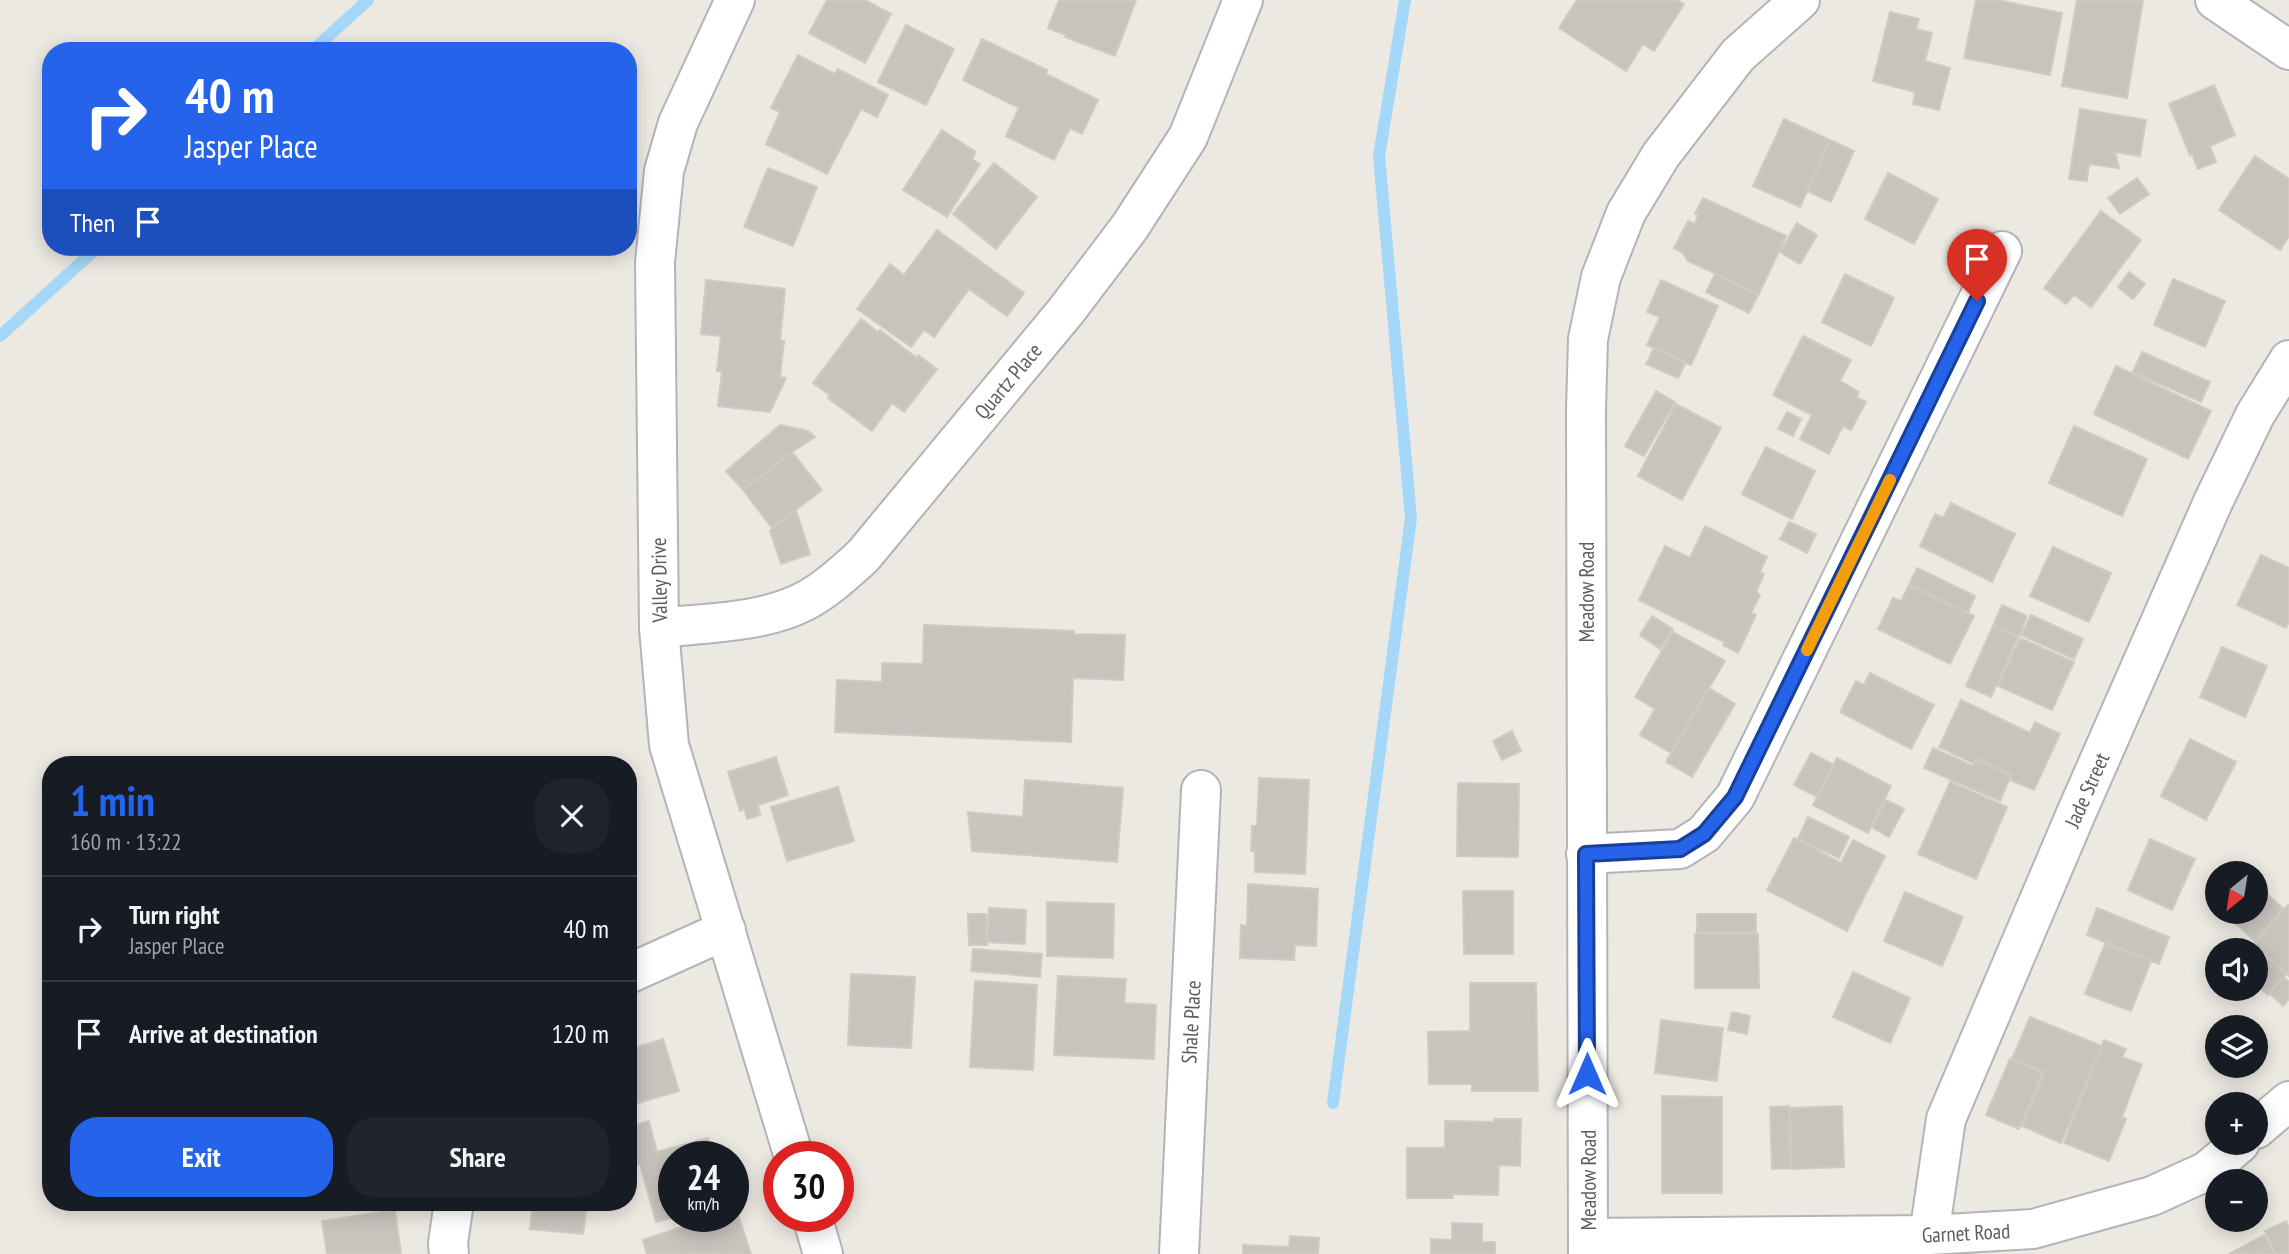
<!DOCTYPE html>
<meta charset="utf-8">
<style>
body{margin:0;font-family:"PT Sans Narrow",sans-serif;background:#20242c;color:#f1f3f6;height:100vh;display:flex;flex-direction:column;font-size:26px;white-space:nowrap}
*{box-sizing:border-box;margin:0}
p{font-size:23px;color:#9ea1a6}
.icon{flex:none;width:38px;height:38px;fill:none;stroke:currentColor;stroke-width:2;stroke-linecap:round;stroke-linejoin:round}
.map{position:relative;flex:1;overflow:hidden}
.sheet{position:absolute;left:42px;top:756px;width:595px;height:455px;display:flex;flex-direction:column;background:#171b24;border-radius:28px;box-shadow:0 4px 18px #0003}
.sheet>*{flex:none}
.top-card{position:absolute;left:42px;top:42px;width:595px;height:214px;border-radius:28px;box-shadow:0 4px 18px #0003;background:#2563eb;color:#fff;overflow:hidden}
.needle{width:46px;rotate:210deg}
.fabs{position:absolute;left:2205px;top:861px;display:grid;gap:14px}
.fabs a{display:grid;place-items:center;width:63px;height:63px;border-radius:50%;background:#171b24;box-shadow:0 4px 18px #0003;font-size:35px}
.speed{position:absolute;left:658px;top:1141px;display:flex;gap:14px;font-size:35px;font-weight:700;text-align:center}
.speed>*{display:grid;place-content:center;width:91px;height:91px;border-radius:50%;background:#171b24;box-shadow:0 4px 18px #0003;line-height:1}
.speed small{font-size:18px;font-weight:400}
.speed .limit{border:10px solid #d22;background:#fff;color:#111}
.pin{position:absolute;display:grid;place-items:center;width:60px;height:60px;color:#fff;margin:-72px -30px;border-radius:50% 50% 50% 0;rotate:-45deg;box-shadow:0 0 7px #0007}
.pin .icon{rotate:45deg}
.me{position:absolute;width:77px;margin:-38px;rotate:0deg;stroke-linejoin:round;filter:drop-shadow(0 0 5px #0008)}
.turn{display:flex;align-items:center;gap:24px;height:147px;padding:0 28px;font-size:32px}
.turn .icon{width:91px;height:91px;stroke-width:2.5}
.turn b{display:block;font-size:49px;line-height:60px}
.then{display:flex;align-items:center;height:66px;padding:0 28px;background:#0003;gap:14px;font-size:26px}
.round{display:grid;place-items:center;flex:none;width:74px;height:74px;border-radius:28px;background:#20242c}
.head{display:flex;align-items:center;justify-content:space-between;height:119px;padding:0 28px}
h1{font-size:42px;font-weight:800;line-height:52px;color:#2563eb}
.action{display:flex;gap:14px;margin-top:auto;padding:14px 28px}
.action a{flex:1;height:80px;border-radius:28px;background:#2563eb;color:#fff;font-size:28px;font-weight:800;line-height:80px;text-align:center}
.action a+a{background:#20242c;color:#f1f3f6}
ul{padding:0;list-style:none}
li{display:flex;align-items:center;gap:21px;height:105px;padding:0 28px;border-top:2px solid #363941}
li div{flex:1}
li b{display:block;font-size:26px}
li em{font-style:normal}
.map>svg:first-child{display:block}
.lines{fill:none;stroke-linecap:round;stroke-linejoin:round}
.stream{stroke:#a5d8f8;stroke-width:12}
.building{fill:#c7c4be;stroke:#d0cac0;stroke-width:2}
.minor-casing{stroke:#b2b4b8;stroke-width:42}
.minor{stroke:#fff;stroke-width:38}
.route-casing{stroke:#184099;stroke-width:18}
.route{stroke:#2563eb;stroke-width:12}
.slow{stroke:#f59e0b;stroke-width:12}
.labels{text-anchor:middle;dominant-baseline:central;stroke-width:5;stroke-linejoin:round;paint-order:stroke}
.street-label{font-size:21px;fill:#5a5e61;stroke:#fff}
</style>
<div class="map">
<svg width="2289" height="1254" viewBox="0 0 2289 1254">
<rect width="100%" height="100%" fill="#ece9e2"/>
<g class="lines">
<path class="stream" d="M312,51L368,0
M0,336L98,247
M1333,1103L1411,518L1379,156L1405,0"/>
</g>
<path class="building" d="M827,0H865L891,14L865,63L809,33Z
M1059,0H1136L1115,56L1065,37L1066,35L1048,28Z
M1577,0H1677L1684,4L1654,51L1643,44L1626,71L1559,28Z
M1976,0H1997L2062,13L2050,75L1964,58Z
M2077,0H2143L2127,98L2062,86Z
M1890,12L1919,19L1916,29L1932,33L1925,61L1950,68L1939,110L1913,104L1915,92L1873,81Z
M906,25L954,49L926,105L878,82Z
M982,39L1047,70L1046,74L1098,100L1082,134L1070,128L1054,160L1006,136L1019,108L963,80Z
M798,55L835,74L838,69L888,95L877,117L861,109L827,174L766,144L780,112L771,108Z
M2214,85L2235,135L2210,146L2216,162L2198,169L2192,154L2190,155L2169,104Z
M2080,109L2146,120L2140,156L2115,152L2119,168L2089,164L2087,181L2069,179Z
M1784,119L1830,140L1800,207L1753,186Z
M942,130L976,152L972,159L980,164L947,217L903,190Z
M1830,140L1854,151L1831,202L1807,191Z
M2255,156L2289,179V236L2280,250L2219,210Z
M994,163L1037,197L996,249L953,214Z
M768,168L817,187L793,246L744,227Z
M1888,173L1938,199L1914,244L1865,219Z
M2137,178L2149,194L2120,214L2108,198Z
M1703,198L1786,236L1759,294L1688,261L1683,253L1674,248L1688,221L1695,224L1698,215L1695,214Z
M2101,211L2141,240L2091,307L2074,295L2066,304L2044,288Z
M1797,223L1817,235L1800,264L1780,252Z
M937,230L1024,293L1007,316L969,289L934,337L924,330L911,347L857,309L890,264L904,275Z
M2129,272L2145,284L2133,299L2118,287Z
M1715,274L1758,295L1749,313L1706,292Z
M1845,274L1894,298L1871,346L1822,322Z
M2173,279L2225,301L2205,347L2154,325Z
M706,280L785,289L780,341H784L780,377L786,378L770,412L718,406L722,371H717L721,336L701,334Z
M1661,280L1718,306L1691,365L1647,345L1660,317L1647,312Z
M861,319L878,332L880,330L917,358L918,355L937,369L904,412L892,403L872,431L828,398L830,395L813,383Z
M1803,336L1851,360L1840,381L1859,392L1857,397L1866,402L1851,430L1843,426L1829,454L1800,439L1812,415L1773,395Z
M1654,348L1686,362L1678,378L1646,364Z
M2142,352L2210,382L2201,402L2133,372Z
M2116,366L2211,411L2188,459L2094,414Z
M1656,391L1675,402L1644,456L1625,446Z
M1676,404L1721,428L1682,500L1638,476Z
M1787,412L1801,419L1793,436L1778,429Z
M780,425L808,431L815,437L792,452L743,490L726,471Z
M2074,426L2147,459L2122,516L2049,483Z
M1766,447L1815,471L1792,519L1742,494Z
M792,452L822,490L772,528L743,490Z
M1951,503L2015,534L1992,582L1920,546L1935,514L1943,518Z
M796,510L810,554L781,564L770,530Z
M1789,522L1816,534L1807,553L1780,539Z
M1705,526L1767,557L1760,572L1764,574L1756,592L1760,595L1751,613L1756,615L1738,653L1723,645L1724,642L1639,600L1665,546L1690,558Z
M2053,547L2111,573L2089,622L2030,596Z
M2261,555L2289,568V621L2286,628L2237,605Z
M1917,568L1975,596L1968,613L1909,585Z
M1909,585L1974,616L1950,664L1878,629L1893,598L1901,601Z
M2002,605L2027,616L2018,637L1993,626Z
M2031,615L2083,639L2074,659L2021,635Z
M1652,616L1673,629L1660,649L1640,635Z
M924,625L1074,631V634L1125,635L1123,680L1073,678L1071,742L835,732L837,680L882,682V663L923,664Z
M1993,626L2018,637L1991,697L1966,686Z
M1673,632L1725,661L1671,753L1640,735L1655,709L1635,697Z
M2020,638L2074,662L2052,710L1998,686Z
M2222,647L2267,666L2245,717L2200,697Z
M1870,673L1934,705L1911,749L1840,712L1856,681L1864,685Z
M1709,688L1735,704L1692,777L1666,762Z
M1961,700L2030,733L2035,722L2060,734L2034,790L2010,780L2012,775L1976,758L1973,763L1939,747Z
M1512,731L1521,751L1502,760L1493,741Z
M2190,739L2236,762L2206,820L2161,796Z
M1933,748L1973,766L1976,760L2011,775L2000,801L1924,768Z
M1811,753L1834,765L1817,797L1794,785Z
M776,757L788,795L758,805L760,815L747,819L744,809L740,811L728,772Z
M1837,758L1891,786L1868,833L1813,805Z
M1259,778L1309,780L1305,874L1255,872V851H1251L1252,826H1257Z
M1025,780L1123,788L1117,862L972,851L968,812L1023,817Z
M1950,782L2007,807L1976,879L1918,854Z
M1458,783L1519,784L1518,857L1457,856Z
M838,787L854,841L787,861L771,807Z
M1886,800L1904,809L1889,837L1872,827Z
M1808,817L1849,837L1839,858L1798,839Z
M1794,838L1841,863L1853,840L1885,856L1847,931L1767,890Z
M2150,839L2195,859L2172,910L2128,890Z
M1248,884L1318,889L1316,946L1295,945L1294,960L1240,958L1241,925L1247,926Z
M2262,890L2283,908L2255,941L2235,923L2244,912H2256V898Z
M1463,891H1513V954H1464Z
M1905,892L1963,917L1942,966L1884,941Z
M1047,902L1114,904L1113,958L1047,956Z
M2288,905L2289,906V976L2254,945Z
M989,908L1026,910L1025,944L987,942Z
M2097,908L2169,937L2159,964L2087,935Z
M968,914H986L987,945H969Z
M1697,914H1756V933L1697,932Z
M1695,934H1758L1759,988H1695Z
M2105,944L2151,961L2131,1011L2085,994Z
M2254,946L2286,974L2268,995L2256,984V950H2251Z
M973,949L1042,954L1040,977L971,971Z
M1853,972L1910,998L1890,1043L1833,1017Z
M851,974L915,977L911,1048L848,1045Z
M1058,976L1126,979L1124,1003L1156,1005L1154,1059L1054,1055Z
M2283,977L2289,982V999L2283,1006L2269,993Z
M975,981L1037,985L1033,1070L970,1067Z
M1470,983H1536L1538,1091H1472V1084H1429L1428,1032L1470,1031Z
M1732,1012L1750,1016L1747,1034L1728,1030Z
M2030,1017L2102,1046L2061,1143L2022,1126L2045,1072L2012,1059Z
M1661,1020L1723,1028L1717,1081L1655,1073Z
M663,1039L679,1091L628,1106V1050Z
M2104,1040L2126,1049L2122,1057L2142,1064L2122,1117L2126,1119L2109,1161L2064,1143Z
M2010,1059L2043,1073L2019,1129L1986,1115Z
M1662,1096L1722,1097V1193H1662Z
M1789,1106L1791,1168L1772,1169L1770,1107Z
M1842,1106L1844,1167L1791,1169L1790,1108Z
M1494,1119H1521L1520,1166L1499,1165L1498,1195L1452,1194L1453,1198H1407V1148H1445V1121L1494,1122Z
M649,1121L657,1152L708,1138L713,1157H674V1216H679L656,1222L640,1164L628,1167V1127Z
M533,1202H603L602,1206L587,1204L583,1234L530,1229Z
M735,1205L751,1254H647L643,1240L691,1224L690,1220L701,1216H733V1206Z
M395,1210L401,1254H327L322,1221Z
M2286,1221L2289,1228V1254H2276L2265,1231Z
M1452,1223L1482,1224V1242H1495V1254H1431V1239L1452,1240Z
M2264,1235L2275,1254H2229Z
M1290,1236L1319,1238L1318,1254H1243V1245L1289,1247Z"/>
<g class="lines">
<g class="minor-casing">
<path id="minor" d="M735,0L678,123L664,171L655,262L659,628L669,745L794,1157
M2215,0L2289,50
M659,628C704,623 762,623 803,602C825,591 844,573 863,556L1066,311L1129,228L1188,137L1243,0
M1586,854L1680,849L1704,834L1735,797L2002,251
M628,974L726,930
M2256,1129L2289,1101
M812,1216L823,1254
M1929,1235L1946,1119L2075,816L2213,502L2255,415L2289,360
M1588,1238L1929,1235L2033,1229L2152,1196L2207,1171L2240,1143
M449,1254L448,1243L454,1202
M1179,1254L1201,790
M1588,1254L1586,410L1588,339L1601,277L1626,213L1661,155L1738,55L1800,0"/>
</g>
<use href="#minor" class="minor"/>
</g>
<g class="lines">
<g class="route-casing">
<path id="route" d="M1587,1074L1586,854L1680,849L1704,834L1735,797L1977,301"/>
</g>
<use href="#route" class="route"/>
<path class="slow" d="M1807,650L1890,480"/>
</g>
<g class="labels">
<g class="street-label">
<text transform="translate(1008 381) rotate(-50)">Quartz Place</text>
<text transform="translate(659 580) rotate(-91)">Valley Drive</text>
<text transform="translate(1586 592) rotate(-90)">Meadow Road</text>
<text transform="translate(2087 790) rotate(-66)">Jade Street</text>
<text transform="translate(1191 1022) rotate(-87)">Shale Place</text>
<text transform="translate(1588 1180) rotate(-90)">Meadow Road</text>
<text transform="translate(1966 1233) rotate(-3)">Garnet Road</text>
</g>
</g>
</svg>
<div class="fabs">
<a><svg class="needle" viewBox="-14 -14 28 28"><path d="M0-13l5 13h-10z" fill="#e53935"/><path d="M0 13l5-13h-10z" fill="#9ea1a6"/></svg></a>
<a><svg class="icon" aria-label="sound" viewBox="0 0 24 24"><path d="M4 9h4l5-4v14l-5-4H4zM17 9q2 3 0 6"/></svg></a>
<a><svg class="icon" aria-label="layers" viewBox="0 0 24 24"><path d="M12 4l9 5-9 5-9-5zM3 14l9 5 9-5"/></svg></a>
<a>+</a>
<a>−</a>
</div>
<div class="speed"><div>24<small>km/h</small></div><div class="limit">30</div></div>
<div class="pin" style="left:1977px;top:301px;background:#d93025"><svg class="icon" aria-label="arrive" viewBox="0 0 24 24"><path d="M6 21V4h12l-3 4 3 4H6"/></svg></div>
<svg class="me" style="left:1587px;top:1074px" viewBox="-20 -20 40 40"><path d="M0-17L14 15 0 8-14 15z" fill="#2563eb" stroke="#fff" stroke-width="4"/></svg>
<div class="top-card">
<div class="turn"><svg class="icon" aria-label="right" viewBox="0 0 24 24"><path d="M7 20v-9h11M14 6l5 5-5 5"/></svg><div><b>40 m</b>Jasper Place</div></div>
<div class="then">Then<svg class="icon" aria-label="arrive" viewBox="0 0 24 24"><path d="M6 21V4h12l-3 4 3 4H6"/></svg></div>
</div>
<section class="sheet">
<div class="head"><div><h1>1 min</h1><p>160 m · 13:22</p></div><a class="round"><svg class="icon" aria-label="close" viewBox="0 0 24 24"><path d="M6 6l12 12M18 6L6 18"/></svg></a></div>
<ul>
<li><svg class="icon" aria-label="right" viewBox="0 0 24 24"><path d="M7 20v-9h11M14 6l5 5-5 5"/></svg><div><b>Turn right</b><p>Jasper Place</p></div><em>40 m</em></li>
<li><svg class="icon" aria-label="arrive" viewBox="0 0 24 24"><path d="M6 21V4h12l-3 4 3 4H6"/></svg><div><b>Arrive at destination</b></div><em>120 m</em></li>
</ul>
<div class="action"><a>Exit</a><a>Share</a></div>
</section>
</div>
